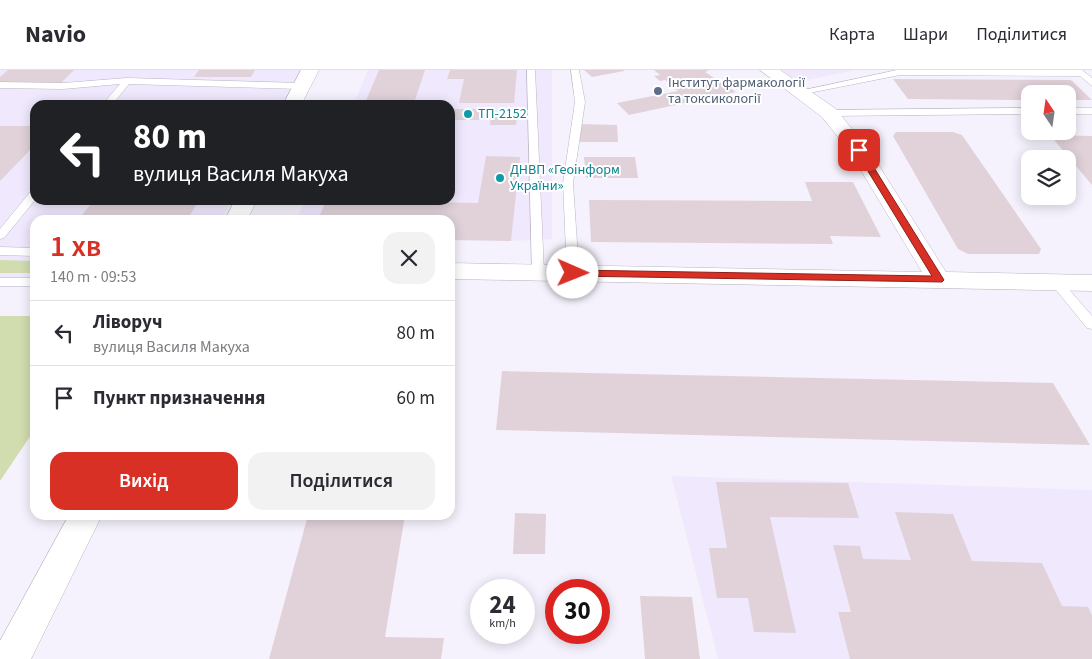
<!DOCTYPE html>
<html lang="uk">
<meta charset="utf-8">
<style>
body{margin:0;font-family:"Source Sans 3",sans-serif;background:#f2f2f3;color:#2b2b33;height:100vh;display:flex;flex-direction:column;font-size:19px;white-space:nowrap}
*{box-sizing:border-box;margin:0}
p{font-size:16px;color:#7c7c81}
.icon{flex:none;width:28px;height:28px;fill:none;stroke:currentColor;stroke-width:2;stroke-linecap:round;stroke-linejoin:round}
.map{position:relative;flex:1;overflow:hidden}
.drawer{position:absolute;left:30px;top:145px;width:425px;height:305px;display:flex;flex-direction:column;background:#fff;border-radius:15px;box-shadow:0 2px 12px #0003}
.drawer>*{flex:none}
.hud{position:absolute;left:30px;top:30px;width:425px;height:105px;border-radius:15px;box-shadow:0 2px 12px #0003;background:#202124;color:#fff;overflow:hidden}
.needle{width:32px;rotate:347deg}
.fabs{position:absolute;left:1021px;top:15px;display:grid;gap:10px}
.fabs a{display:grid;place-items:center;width:55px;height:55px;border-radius:10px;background:#fff;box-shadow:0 2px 12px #0003;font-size:25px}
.speed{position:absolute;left:470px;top:509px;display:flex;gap:10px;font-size:25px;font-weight:700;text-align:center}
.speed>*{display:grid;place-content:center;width:65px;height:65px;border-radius:50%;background:#fff;box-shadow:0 2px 12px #0003;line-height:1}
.speed small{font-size:12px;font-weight:400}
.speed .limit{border:8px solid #d22;background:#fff;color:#111}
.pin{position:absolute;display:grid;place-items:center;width:42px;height:42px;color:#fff;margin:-21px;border-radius:10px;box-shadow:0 2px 8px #0006}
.me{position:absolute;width:55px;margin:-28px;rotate:91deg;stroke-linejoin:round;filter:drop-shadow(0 0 4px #0008)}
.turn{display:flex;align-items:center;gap:18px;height:105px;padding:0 20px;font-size:22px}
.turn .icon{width:65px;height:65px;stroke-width:2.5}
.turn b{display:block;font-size:35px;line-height:42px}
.round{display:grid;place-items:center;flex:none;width:52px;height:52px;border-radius:15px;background:#f2f2f3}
.overview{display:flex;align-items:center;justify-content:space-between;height:85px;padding:0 20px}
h1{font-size:30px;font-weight:600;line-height:38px;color:#d93025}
.action{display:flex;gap:10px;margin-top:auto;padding:10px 20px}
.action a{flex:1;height:58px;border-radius:15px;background:#d93025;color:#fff;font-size:20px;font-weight:600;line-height:58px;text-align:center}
.action a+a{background:#f2f2f3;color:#2b2b33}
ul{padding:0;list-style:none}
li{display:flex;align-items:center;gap:15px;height:65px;padding:0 20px;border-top:1px solid #e1e1e2}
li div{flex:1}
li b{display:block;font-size:19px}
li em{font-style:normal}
header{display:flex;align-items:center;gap:30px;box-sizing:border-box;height:70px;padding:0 25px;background:#fff;border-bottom:1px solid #e1e1e2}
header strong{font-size:24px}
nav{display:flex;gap:28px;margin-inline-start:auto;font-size:18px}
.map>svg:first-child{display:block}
.built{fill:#f0e8fd}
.green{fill:#d1ddaf}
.building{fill:#e1d2da}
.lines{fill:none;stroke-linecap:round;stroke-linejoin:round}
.lane-casing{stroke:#bbb6c4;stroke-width:1}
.street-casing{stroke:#bbb6c4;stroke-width:1}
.lane{fill:#fff;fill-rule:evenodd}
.street{fill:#fff;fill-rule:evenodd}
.route{fill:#d93025;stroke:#8d1f18}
.service-dot{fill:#5c6f8a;stroke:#fff;stroke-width:2}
.culture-dot{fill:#0f9aa8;stroke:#fff;stroke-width:2}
.labels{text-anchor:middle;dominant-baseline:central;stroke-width:4;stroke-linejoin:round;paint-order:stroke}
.far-service-label{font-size:14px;fill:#4e5e75;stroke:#fff;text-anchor:start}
.far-culture-label{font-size:14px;fill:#0d838f;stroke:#fff;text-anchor:start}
</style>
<header>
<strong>Navio</strong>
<nav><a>Карта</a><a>Шари</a><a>Поділитися</a></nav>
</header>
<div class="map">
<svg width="1092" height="589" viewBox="0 0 1092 589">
<rect width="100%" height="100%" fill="#f6f2fd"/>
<path class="built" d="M0,0H302L283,35H35V130H232L221,150H35V217H0Z
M368,0H552V169L511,171L450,150H295L306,130H450V35H353Z
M779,0H856L797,12Z
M671,406L1092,420V589H718Z"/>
<path class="green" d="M0,190L35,191V203H0Z
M0,246H35V359L0,411Z"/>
<path class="building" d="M8,0H74L61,13H0V7Z
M199,0H255L251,7H194Z
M379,0H425L415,30H428L427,35H364Z
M450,0H517L514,33H459L464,9H447Z
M584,0H624V1L592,7Z
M654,0H710L705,2L736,22L629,45L617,33L678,21L665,10L660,11L654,6L660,5Z
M893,9L1071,10L1092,30H1068V24H1030V30L908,29Z
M154,32H258L256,35H151Z
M453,39H484L483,50H451Z
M491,45H517L516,55H490Z
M580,54L617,55L618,72H580Z
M0,56H35V75L0,111Z
M896,62H953L962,65L1041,179L1039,184H968L958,179L893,66Z
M1050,65L1092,66V115Z
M486,86L520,87L511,171L450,170V150H318L326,130L478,133Z
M584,87H635L638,108H586Z
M805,112H853L881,167L830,166L833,174L591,172L589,130L812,131Z
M94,130H199L187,150H78Z
M502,301L1053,313L1090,375L496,360Z
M716,412L848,413L859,448L770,447L796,563L754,562L748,528H717L709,478H727Z
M895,442L953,444L972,491L1042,493L1062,536L1088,537L1092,545V589H850L838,542H851L833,475L860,476L863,489L911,490Z
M515,443L546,444L545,484H513Z
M308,445H405L385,567L444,568L441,589H269Z
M640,526L692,527L700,589H645Z"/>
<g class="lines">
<g class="lane-casing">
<path id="lane" d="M527,0H535L544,202L538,206L532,202Z
M571,0H579L585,32L573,113L579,203L573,207L567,203L563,113L575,32Z
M897,0H1082L1092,8V16L1080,6L900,5L799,25L795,22Z
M127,8L301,13L305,16L301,19L129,14L112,35H102L120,14L63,19L0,18V12L63,13Z
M1030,38V44L829,46L824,43L829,40Z
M1068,38H1092V44H1068Z
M35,120V130L4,168L0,169V159L31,121Z
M0,177L35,178V186L0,185Z
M0,208H35V216H0Z
M1056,208L1060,209L1092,246V259L1087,258L1052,215L1050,212L1052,209Z"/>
</g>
<g class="street-casing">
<path id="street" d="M301,0H319L301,35H283Z
M760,0H780L836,39L869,80L946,202L1092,205V221L450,209V193L922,202L850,82L822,47Z
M235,130H257L247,150H225Z
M69,445H102L31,589H0V571Z"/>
</g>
<use href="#lane" class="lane"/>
<use href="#street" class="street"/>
</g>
<path class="route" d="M856,78L863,80L944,210L942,212L573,206L568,203L573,200L932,206L855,80Z"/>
<circle class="service-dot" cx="658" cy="21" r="5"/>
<g class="culture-dot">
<circle cx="468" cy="44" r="5"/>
<circle cx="500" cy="108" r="5"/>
</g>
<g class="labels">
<g class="far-service-label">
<text x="668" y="13">Інститут фармакології<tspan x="668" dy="16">та токсикології</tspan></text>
</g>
<g class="far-culture-label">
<text x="478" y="44">ТП-2152</text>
<text x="510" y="100">ДНВП «Геоінформ<tspan x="510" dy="16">України»</tspan></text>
</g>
</g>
</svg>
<div class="fabs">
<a><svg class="needle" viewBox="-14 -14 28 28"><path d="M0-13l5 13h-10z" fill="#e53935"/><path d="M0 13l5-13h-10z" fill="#7c7c81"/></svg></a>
<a><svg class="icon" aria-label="layers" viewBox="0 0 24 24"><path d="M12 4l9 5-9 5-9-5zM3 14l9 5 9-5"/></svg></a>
</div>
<div class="speed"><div>24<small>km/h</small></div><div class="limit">30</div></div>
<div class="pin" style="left:859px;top:80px;background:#d93025"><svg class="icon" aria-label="arrive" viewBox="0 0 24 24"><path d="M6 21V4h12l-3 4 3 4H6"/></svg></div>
<svg class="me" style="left:573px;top:203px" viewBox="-20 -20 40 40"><circle r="19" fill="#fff"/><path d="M0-13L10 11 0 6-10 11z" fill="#d93025"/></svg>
<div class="hud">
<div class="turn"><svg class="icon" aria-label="left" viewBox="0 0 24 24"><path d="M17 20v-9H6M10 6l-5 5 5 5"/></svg><div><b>80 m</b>вулиця Василя Макуха</div></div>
</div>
<section class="drawer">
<div class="overview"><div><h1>1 хв</h1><p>140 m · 09:53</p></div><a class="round"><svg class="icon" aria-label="close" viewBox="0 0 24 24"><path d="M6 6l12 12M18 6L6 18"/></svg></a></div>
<ul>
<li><svg class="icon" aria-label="left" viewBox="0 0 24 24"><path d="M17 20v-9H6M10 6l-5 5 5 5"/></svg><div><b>Ліворуч</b><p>вулиця Василя Макуха</p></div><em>80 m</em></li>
<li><svg class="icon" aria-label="arrive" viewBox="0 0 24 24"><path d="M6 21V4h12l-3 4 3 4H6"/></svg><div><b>Пункт призначення</b></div><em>60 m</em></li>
</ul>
<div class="action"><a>Вихід</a><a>Поділитися</a></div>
</section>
</div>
